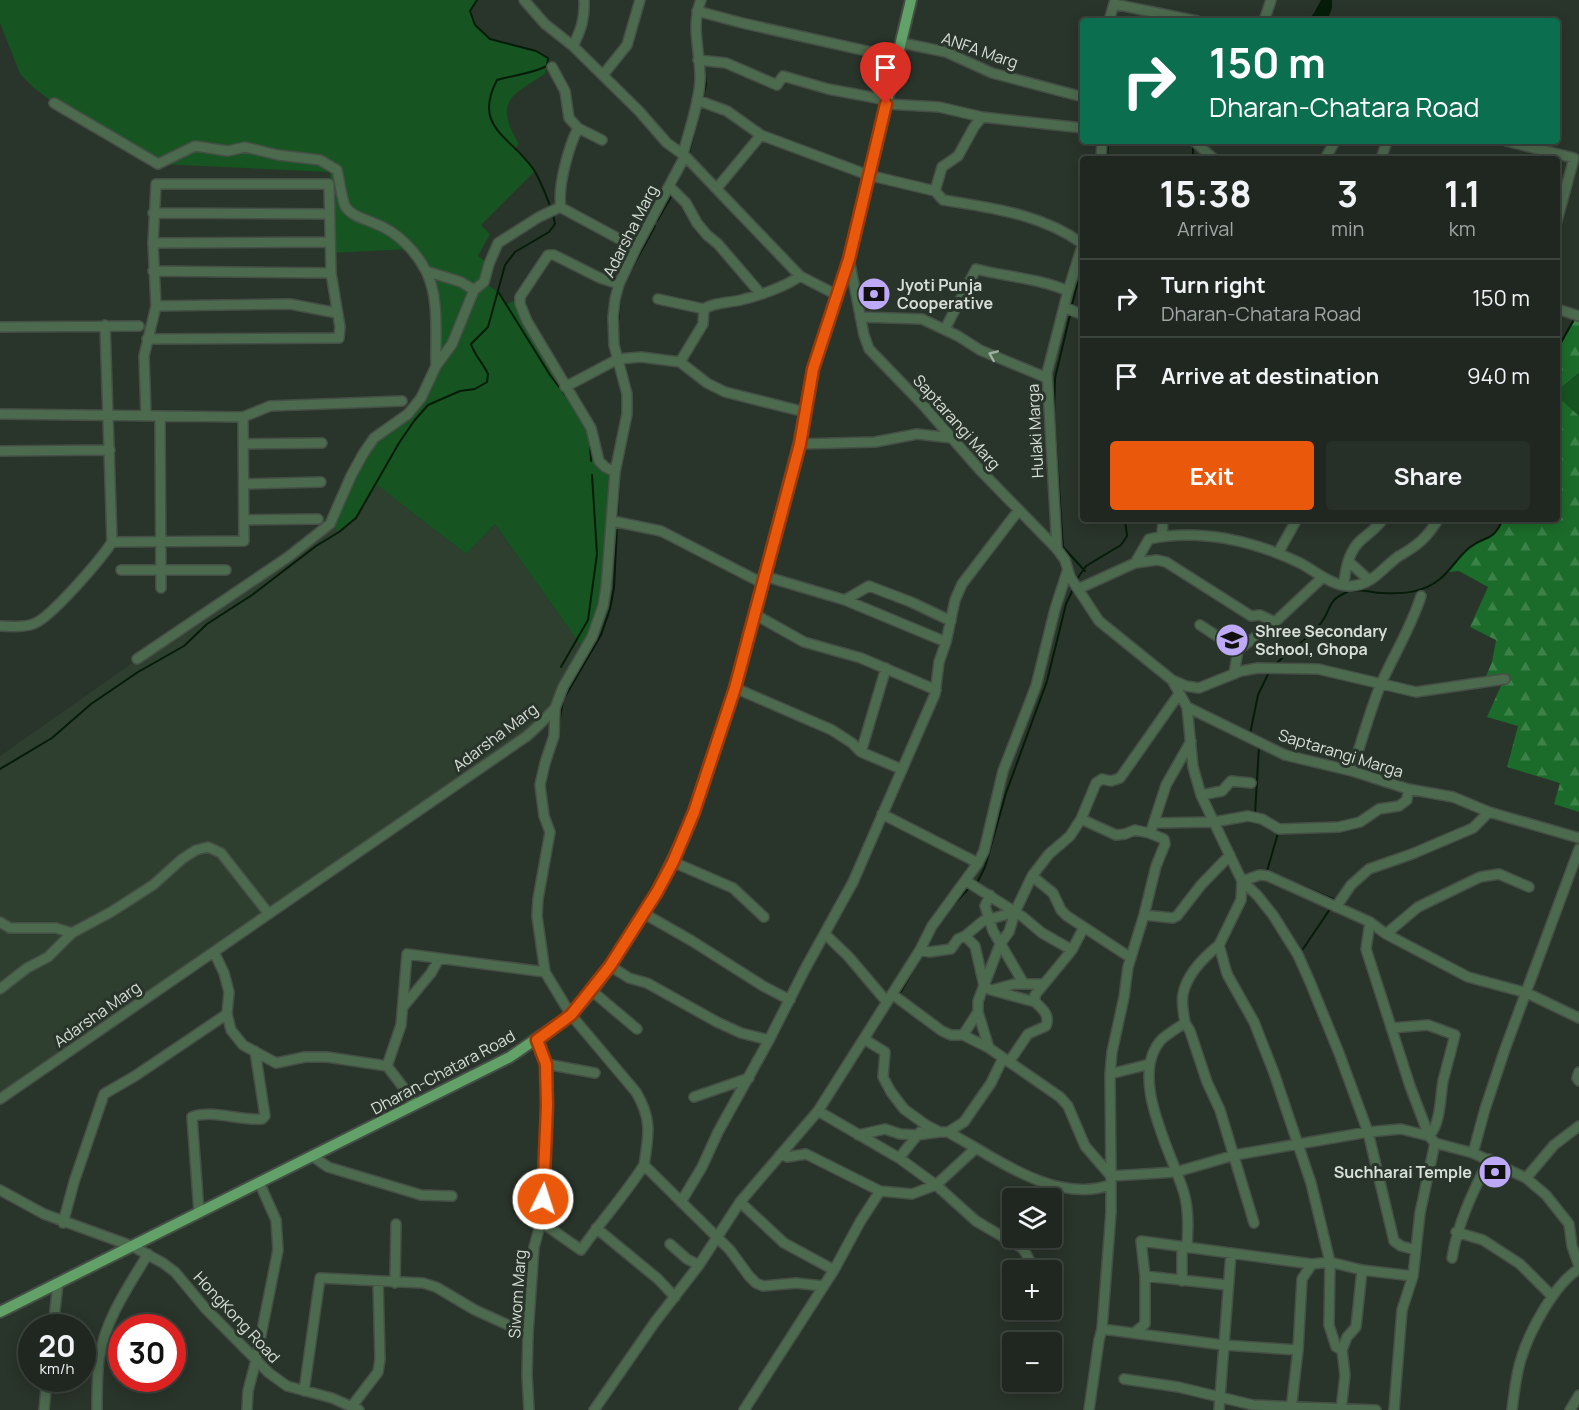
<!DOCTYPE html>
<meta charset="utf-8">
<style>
body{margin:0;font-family:Manrope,sans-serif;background:#272f29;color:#f1f3f6;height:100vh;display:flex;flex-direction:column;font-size:22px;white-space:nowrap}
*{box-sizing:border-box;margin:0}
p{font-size:20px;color:#a1a5a5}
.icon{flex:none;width:33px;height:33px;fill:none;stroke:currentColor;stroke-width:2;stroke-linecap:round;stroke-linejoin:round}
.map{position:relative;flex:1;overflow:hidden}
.panel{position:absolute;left:1080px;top:156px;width:480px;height:366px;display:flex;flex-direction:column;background:#1f2720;border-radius:6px;box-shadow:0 3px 15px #0003,0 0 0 2px #3c443e}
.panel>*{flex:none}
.top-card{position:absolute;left:1080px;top:18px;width:480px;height:126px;border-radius:6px;box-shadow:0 3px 15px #0003,0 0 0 2px #3c443e;background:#0b6e4f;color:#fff;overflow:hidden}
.buttons{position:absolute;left:1002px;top:1188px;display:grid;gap:12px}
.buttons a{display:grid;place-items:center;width:60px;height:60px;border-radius:6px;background:#1f2720;box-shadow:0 3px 15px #0003,0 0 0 2px #3c443e;font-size:30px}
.speed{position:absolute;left:18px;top:1314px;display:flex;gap:12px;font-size:30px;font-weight:700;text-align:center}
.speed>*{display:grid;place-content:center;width:78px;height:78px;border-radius:50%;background:#1f2720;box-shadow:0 3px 15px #0003,0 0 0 2px #3c443e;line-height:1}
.speed small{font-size:15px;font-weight:400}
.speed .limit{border:9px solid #d22;background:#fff;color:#111}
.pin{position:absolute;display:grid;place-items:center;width:51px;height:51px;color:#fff;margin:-62px -26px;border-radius:50% 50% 50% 0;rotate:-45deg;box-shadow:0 0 6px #0007}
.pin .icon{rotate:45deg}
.me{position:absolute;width:66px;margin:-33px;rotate:4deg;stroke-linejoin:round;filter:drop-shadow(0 0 4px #0008)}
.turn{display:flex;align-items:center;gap:21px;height:126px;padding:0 30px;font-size:27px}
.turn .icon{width:78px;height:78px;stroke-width:2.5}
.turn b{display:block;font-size:42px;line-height:51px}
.eta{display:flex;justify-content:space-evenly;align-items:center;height:102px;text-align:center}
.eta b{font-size:36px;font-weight:700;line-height:42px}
.cta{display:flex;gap:12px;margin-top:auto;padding:12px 30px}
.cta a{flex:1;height:69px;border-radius:6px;background:#ea580c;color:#fff;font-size:24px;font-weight:700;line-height:69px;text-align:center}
.cta a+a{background:#272f29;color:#f1f3f6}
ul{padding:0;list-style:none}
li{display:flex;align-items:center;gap:18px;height:78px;padding:0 30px;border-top:2px solid #3c443e}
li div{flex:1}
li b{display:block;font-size:22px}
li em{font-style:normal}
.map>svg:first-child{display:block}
.built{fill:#2e3e2f}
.grass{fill:#165421}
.forest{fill:url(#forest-firs)}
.water{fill:#051d08}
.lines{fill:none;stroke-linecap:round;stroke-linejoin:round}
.stream{stroke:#051d08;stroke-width:2}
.minor-casing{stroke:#454f46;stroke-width:12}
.major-casing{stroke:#454f46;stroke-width:14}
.minor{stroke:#4c6a4e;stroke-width:9}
.major{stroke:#62a168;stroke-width:10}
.oneway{stroke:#9fb0a0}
.route-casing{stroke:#983908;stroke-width:15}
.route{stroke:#ea580c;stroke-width:10}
.labels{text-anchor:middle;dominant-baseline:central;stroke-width:6;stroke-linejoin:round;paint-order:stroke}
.street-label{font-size:16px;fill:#d7ded7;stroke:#29342a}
.poi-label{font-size:16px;font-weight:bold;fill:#d7ded7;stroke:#29342a;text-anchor:start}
</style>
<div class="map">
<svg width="1579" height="1410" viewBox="0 0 1579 1410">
<defs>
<pattern id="forest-firs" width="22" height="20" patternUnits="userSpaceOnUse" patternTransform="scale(1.5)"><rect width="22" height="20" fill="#1b6c2a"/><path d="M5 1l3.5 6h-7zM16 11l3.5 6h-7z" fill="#3b8148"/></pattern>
</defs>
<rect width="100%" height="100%" fill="#29342a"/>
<path class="built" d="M376,484L466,554L495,524L584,650L540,724L0,1099V756L330,524L340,532L356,518Z"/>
<path class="grass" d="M0,0H477L470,11L475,25L490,39L536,51L548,58L545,74C510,96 494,102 519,144L515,148L535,171L481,225L490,234L478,256L489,264L484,282L499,293L506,305L520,297V304L591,428L596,453L615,472L606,588L584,650L495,524L466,554L377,485L356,518L339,532L330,524L363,454L408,414L436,366L433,289L412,249L329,253L330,172L158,164L54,103L34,88L20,74L0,23Z
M1579,374V416L1557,396V391Z"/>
<path class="forest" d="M1579,314V373L1557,391V350Z
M1557,396L1579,416V812L1554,804L1560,783L1507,767L1518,726L1487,717L1504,679L1484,681L1492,662L1496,640L1470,627L1488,587L1459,571L1448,572C1455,563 1461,553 1471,546C1488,535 1493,541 1503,519H1557Z"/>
<path class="water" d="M1321,0H1332V8L1327,21H1307L1314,13Z"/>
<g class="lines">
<path class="stream" d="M477,0L470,11L475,25L490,39L536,51L548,58L547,66C531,74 514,75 497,80C472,128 511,136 534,170C541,181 546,196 551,208
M703,97L706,85L704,65
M1193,147V159
M689,153L699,112
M1107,159L1108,141
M675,186L680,175
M657,221L672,195
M631,270L655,226
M499,293L550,375L570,401
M1072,305L1083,262
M1071,311L1055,378L1054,414L1063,547L1085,571
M618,322L620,298
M1557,350L1574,319
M625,371L631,391
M590,443L591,461
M617,519L619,482
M1077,579L1086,566L1121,545L1127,536L1125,519
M1354,591C1365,589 1372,593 1382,593C1403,594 1423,593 1440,579C1451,570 1458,557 1469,548C1486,534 1492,544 1503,519
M1275,665C1289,650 1308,640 1321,623C1332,609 1326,601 1347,592
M561,667L588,620L597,554L592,475
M558,730L563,700L601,635L610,609L614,588L617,526
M1250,734L1258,695L1269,672
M0,769L52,738L91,704L138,672L184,646L207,624L252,595L316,546L339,532L356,518L399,443L414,421L428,405L460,391L475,389L487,382L488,374C483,363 475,356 471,344L488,327L505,265L515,252L549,232L555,224L553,214
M1255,814L1259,747
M1278,833L1267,871L1333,899
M977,883L985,867L1006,793L1047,681L1066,604L1074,587
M952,906L970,887
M1303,949L1330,909
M899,995L921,956"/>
<g class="minor-casing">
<path id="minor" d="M524,0L545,24L573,46
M584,0C585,18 581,30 573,46L639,111L667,143L685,156L800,276L837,295
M1114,4L1197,21
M697,11L742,23L898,58
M1109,21L1115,0
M1264,21L1271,0
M902,43L946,52L992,73L1083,97
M698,60L726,63L777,85L783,76L828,89L887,100
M552,67L565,91L569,118L578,128C569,146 557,187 561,208
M603,75L627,45L640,0
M697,100L727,111L761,135
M54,103L158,164L195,146L228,151L245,147L278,155L320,160L337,170C339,177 342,200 345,206C352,217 366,219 376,224C397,232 416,251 426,271C440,299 435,335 436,366
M886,104L939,107L982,117L1083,128
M578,128L602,140
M1194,141L1214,159
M1506,141L1574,158L1557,221
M683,154C689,130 699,104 700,80C701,53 690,27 701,0
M1101,159L1102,141
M1325,159L1335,141
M1381,159L1387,141
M669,186L686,203L697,223L707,235L718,244L760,293
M717,188L761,135L868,175L935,191L943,200C992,208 1042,214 1083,244
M935,191L942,167L958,156L974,127L982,117
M153,213L329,214
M153,243L329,242
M849,259L864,335L869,349L924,406L979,469L1057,549L1065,560L1070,577L1099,621L1172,680L1187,707L1285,755L1352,771L1408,789L1453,797L1489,812L1579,838
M153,271L331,273
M426,271L461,282L474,290
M658,299L704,309C715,302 728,303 741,300C758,296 787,286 800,276
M156,306L290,304L337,313
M1064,307L1083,315
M1557,309L1579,316
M860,317L922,319L958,336L980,350L1047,378
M0,327L139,326
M945,329L976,269C1007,277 1038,278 1068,291
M680,362L703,324L704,309
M565,387L618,359L641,357L680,362L707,383L725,392L805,412
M0,414L243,417L270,406L402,401
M146,416L144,356L156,306L153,243L156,184H329L331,273L340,327L339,338L147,339
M160,417L161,588
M244,444L322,443
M799,444L875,442L917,434L952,438
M0,451L110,450
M615,472L605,467L599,461L591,428L527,321L520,304V297L548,255H554L600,278L619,284
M244,484L321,482
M244,520L318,519
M612,521L661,531L762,583
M1162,536L1163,519
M112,542L244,541L243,417
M1057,549L1047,373L1068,291L1083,243
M1278,553L1297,519
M1348,561L1369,580
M1135,563L1157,560L1166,562L1251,616L1260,615L1275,622
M121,570H226
M764,576L845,600L869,586L911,602L951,621
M1344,585C1345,569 1349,551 1361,540C1369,533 1377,528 1383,519
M1078,589L1135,563L1149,539C1200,528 1254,541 1300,563C1315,571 1332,586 1350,586C1372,586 1383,567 1399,556C1409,550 1417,546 1425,537C1430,532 1434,525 1439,519
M845,600L946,642
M754,614L804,642L861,658L936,690
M1200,625L1238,650L1275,622L1323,577
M0,626C10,626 23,628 33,624C50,619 101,559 112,542L105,325
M137,659L288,557L330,524L351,476L363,454L374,438L408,414L421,398L436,366L452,344L474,290L484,282L489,264L498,243L539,217L560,207L636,248
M1234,674L1238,650
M1172,680L1186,686L1199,688L1241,671L1258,668L1318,669L1416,692L1505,679
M735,688L832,730L852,743L861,752L901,769
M1187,707L1193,767L1201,795L1242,881L1257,895L1273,915L1298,955L1310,982L1339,1053L1368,1132L1394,1241L1401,1246L1416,1250
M555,708L554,736L545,763L540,785L544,816L550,832L538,899L537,916L545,972L571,1015L636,1092C652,1119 649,1134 644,1165L730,1250L749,1276L756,1283L763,1286L796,1283L823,1286
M861,752L886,668
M1352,771C1361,743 1369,714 1380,686C1393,656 1411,628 1421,596
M1201,795L1222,791L1231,781L1251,783
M882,814L978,863
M1081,819L1116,835L1125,834L1135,830L1149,833L1164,839L1165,844L1156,866L1144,915L1128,967L1124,997L1112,1052L1110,1074L1111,1176
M1155,823L1214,822L1248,816L1262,819L1279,829L1339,827L1360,822L1379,809L1399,806L1407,800L1408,789
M1152,828L1166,785L1191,741
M673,862L733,888L764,917
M1032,876L1053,893L1061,910L1067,916L1131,958
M966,881L1023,917L1042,933L1072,950
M990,895L985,906L993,931L1024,984
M1336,907L1351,885L1369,869L1412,854L1473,828L1489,812
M643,913L692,941L763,986L790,1000
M1144,915L1173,918L1177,916L1201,885L1230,855
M0,922L10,928H56L72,933
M1370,922L1366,949L1410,1086L1429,1136
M825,934L848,956L887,1002
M1386,934L1418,907L1480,877L1499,874L1529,887
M965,936L983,921L1015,912
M920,950L929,952L951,949L958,939L965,936L975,946L984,986L991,990L1035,1002
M214,952L224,973L229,992L227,1014L231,1030L243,1045L276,1063L305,1057H327L387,1066L401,1025L407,954L545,972
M610,966L629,978L647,983L717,1022L741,1033L769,1040
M0,989L27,968L48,957L72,933L111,912L153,885L182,859L196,850L208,847L221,853L269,914
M992,990L1014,984H1043
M592,991L637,1029
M892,994L942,1031L951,1035H963L989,1048L1060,1097L1068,1106L1085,1146L1111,1176
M403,1007L431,973L439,959
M1185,1023L1190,1031L1207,1082L1220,1110L1254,1223
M1391,1028L1428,1025L1455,1035C1451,1050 1447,1066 1443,1081C1440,1098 1441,1123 1429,1136
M963,1035L978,1012
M864,1039L885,1052L883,1077L891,1092L904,1109L926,1125L940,1132H948L976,1148
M989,1048L978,1012V1001L1000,944L1009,932L1015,912L1032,876L1049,854L1070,836L1081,819L1096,783L1102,779L1111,781L1120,778L1179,694
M1009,1062L1028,1034L1046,1026C1050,1015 1043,1009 1035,1002V995L1072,950L1084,927
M546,1064L595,1073
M387,1066L416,1104
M1579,1072L1577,1078L1579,1081
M1110,1074L1150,1064
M694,1097L749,1078
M0,1099L527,736L540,724L555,708L563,687L592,637L603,606L606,588L615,472L627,414V394L614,345L613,317L615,299L619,284L636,248L685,156
M818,1111L899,1158L936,1185L976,1221L1022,1248C1029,1255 1028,1263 1036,1270
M948,1132L964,1122L991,1083L1003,1058
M858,1135L885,1129L900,1134L917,1135L940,1132
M1473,1153L1485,1109L1505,1049L1579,849
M781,1154L787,1157L806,1154L880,1191L912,1194L936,1185L976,1148C1014,1171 1065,1201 1110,1185
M312,1156L328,1167L421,1195L452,1196
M899,1158L920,1132
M1526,1178L1554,1145L1579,1126
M0,1190L44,1214L132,1246L163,1263L175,1272L205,1308L269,1373L287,1386L332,1398L359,1410
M681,1202L702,1167L718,1132L769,1040L805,969L853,882L935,694L939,662L946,642L955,600L962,584L1018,511
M740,1202L784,1243L834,1270
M199,1212L192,1117C210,1109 241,1121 262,1119L265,1116L255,1051
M541,1222L581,1250C601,1221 625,1195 644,1165
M63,1223L74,1182L104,1094L135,1076L227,1014
M596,1228L658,1279L675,1297
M1456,1232L1483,1240L1520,1264L1552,1296
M670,1244L687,1259L699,1265
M1187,1248C1188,1229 1189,1211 1184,1193C1172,1153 1127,1076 1162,1039C1169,1033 1177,1028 1185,1023C1184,1014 1181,1003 1183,994C1187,974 1204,957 1219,945
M1452,1258C1458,1222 1473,1192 1489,1159
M1145,1276L1227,1285
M1182,1281V1247
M395,1283L396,1224
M1052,1297L1057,1301
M53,1328L58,1283
M1102,1329L1223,1345L1298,1350
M1134,1333L1145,1324V1276L1141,1241L1312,1264L1330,1262L1362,1270L1413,1276
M1342,1350L1336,1347L1329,1325L1330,1262L1311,1183L1274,1073L1254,1022L1227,974L1219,945L1241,900L1242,881L1260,875L1268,876L1370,922L1386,934L1468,977L1527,993L1579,1018
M1124,1379L1178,1387L1253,1405L1376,1410
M304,1391L320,1278L423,1283L436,1287L475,1310L528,1334
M352,1406L378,1372L380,1359L378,1282
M44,1410L47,1378
M97,1410C97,1393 97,1376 99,1359C105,1320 128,1287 148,1254
M247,1410L248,1391L256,1360L278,1250L276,1220L259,1182
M529,1410L527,1375L528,1334L534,1247L541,1222L544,1177L547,1106L546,1064L537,1039
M594,1410L655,1322L699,1265L740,1202L818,1111L920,950L932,926L978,863L984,851L1003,771L1036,686L1055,609L1067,572
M744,1410L834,1270L860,1222L880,1191
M1089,1410L1099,1340L1102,1329L1111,1212V1176L1176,1172L1235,1155L1368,1132L1401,1129L1429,1136L1435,1143L1473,1153L1526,1178L1546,1195L1569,1224L1572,1246L1579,1266
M1219,1410L1231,1253
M1291,1410L1298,1350L1302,1279L1312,1264
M1341,1410L1345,1375L1342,1350L1347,1337L1356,1327L1362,1270
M1394,1410L1402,1310L1413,1276L1420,1213L1435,1143
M1512,1410C1514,1393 1516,1375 1521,1359C1529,1332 1555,1283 1579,1269
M1570,1410L1579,1395"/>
</g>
<g class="major-casing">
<path id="major" d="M0,1312L510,1057L571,1015L592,991L610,966L657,892L689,826L735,688L799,444L813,369L849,259L911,0"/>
</g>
<use href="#minor" class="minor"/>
<use href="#major" class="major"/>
</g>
<defs><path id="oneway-chevron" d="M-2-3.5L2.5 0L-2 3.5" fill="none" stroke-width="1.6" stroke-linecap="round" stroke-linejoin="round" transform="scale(1.5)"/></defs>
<use class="oneway" href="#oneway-chevron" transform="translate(993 355) rotate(-157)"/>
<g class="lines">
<g class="route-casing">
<path id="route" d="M543,1199L547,1106L546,1064L537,1040L571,1015L610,966L657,892L673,862L694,812L735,688L800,444L813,369L849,259L886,104"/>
</g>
<use href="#route" class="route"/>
</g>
<defs>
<g id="bank-disc" transform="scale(1.725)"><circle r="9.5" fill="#bda9f5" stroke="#29342a"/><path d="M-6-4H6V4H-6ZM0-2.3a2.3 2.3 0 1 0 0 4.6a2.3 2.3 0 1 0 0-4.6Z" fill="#111"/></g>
<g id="school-disc" transform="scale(1.725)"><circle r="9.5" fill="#bda9f5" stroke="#29342a"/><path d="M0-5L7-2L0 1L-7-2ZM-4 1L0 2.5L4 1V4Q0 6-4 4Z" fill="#111"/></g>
</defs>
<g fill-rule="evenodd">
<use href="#bank-disc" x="874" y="294"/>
<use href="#school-disc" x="1232" y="640"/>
<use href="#bank-disc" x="1495" y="1172"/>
</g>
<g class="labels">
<g class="street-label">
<text transform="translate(980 50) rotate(19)">ANFA Marg</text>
<text transform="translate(630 231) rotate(-63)">Adarsha Marg</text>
<text transform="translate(957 422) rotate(48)">Saptarangi Marg</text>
<text transform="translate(1035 431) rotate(-93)">Hulaki Marga</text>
<text transform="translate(495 737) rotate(-37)">Adarsha Marg</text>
<text transform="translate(1341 753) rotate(17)">Saptarangi Marga</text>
<text transform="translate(97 1014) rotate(-35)">Adarsha Marg</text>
<text transform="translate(443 1072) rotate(-28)">Dharan-Chatara Road</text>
<text transform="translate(517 1294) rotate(-86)">Siwom Marg</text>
<text transform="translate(237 1317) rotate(47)">HongKong Road</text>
</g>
<g class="poi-label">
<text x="897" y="285">Jyoti Punja<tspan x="897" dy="18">Cooperative</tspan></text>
<text x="1255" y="631">Shree Secondary<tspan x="1255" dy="18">School, Ghopa</tspan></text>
<text x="1472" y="1172" text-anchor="end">Suchharai Temple</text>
</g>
</g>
</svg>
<div class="buttons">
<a><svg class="icon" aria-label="layers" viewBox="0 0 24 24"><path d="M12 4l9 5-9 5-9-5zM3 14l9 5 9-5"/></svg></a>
<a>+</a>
<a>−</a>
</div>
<div class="speed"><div>20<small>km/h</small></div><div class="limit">30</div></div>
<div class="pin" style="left:886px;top:104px;background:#d93025"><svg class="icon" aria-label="arrive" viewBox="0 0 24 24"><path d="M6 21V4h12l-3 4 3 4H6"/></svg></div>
<svg class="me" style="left:543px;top:1199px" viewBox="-20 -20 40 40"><circle r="17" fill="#ea580c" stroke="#fff" stroke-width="3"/><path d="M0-11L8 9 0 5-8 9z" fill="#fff"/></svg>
<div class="top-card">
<div class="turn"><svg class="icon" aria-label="right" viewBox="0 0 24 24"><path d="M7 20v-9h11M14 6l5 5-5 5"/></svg><div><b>150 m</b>Dharan-Chatara Road</div></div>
</div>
<section class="panel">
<div class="eta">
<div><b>15:38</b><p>Arrival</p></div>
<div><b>3</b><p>min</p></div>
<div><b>1.1</b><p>km</p></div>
</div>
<ul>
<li><svg class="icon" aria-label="right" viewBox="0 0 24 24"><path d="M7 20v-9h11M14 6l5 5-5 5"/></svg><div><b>Turn right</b><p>Dharan-Chatara Road</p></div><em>150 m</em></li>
<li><svg class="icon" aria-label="arrive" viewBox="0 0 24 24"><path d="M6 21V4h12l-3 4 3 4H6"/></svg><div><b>Arrive at destination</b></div><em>940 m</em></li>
</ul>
<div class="cta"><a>Exit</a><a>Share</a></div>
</section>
</div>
